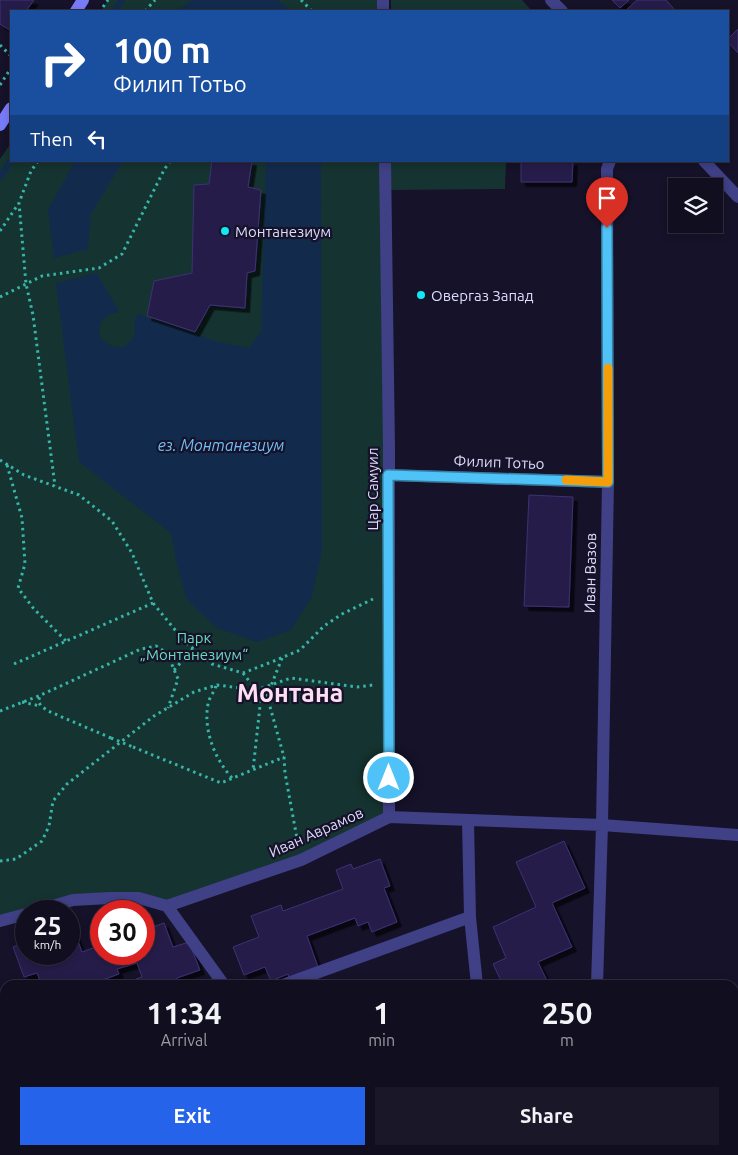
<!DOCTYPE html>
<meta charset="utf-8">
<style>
body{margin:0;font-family:Ubuntu,sans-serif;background:#191728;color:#f1f3f6;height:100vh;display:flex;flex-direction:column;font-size:19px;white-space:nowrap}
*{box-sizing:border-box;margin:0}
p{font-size:16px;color:#9c9ca4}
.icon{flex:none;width:28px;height:28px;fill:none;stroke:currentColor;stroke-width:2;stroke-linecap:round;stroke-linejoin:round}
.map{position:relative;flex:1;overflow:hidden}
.panel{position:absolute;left:0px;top:980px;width:739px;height:175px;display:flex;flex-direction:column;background:#100e1f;border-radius:15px 15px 0 0;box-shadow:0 2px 8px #0003,0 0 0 1px #302e3d}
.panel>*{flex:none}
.hud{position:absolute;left:10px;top:10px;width:719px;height:152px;border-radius:0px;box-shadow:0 2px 8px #0003,0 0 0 1px #302e3d;background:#1a4fa0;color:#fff;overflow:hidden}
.fabs{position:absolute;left:668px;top:178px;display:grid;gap:10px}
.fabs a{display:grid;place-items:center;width:55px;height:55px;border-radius:0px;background:#100e1f;box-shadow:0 2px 8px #0003,0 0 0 1px #302e3d;font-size:25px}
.speed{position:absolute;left:15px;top:900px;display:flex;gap:10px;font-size:25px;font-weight:700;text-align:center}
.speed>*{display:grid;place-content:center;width:65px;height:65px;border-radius:50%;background:#100e1f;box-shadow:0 2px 8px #0003,0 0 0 1px #302e3d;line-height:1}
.speed small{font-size:12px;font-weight:400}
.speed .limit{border:8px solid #d22;background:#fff;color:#111}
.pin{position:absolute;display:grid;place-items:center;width:42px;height:42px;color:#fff;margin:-51px -21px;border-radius:50% 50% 50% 0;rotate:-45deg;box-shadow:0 0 5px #0007}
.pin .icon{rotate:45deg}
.me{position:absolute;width:55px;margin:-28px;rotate:0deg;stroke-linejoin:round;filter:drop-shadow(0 0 4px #0008)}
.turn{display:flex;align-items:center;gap:18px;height:105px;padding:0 20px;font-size:22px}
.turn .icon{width:65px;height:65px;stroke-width:2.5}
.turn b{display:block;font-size:35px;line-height:42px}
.then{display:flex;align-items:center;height:48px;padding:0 20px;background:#0003;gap:10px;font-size:19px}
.eta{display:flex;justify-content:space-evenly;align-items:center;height:85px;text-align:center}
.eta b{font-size:30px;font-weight:700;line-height:35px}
.cta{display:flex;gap:10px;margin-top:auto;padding:10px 20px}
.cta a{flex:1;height:58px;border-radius:0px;background:#2563eb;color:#fff;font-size:20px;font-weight:700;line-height:58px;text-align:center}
.cta a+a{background:#191728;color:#f1f3f6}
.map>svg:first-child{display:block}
.green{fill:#153330}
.water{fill:#122b4d}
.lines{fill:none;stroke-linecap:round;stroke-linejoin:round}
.stream{stroke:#122b4d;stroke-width:6}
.building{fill:#251f49;stroke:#3c3274;filter:url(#shadow)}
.path{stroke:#37b6a8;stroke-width:3;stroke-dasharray:2.5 4;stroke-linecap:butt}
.minor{stroke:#3f4086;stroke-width:12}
.secondary{stroke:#787bf8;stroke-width:12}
.path-bridge{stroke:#37b6a8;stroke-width:3;stroke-dasharray:2.5 4;stroke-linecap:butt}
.route-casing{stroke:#337fa1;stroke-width:12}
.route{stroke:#4fc3f7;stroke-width:9}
.slow{stroke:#f59e0b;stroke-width:9}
.poi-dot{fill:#12e8f3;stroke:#151229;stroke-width:2}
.labels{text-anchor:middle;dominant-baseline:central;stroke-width:4.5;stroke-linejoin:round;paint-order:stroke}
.poi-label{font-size:15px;fill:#dedcfd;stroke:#151229;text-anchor:start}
.street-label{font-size:15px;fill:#dedcfd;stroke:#151229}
.park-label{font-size:15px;fill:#6adbb9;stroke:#151229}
.water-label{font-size:16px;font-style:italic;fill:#6fbff8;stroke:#151229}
.town-label{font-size:25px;font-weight:bold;fill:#fddef3;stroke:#151229}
</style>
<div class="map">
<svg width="738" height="1155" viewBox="0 0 738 1155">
<defs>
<filter id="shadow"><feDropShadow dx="4.5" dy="4.5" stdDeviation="0" flood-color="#0009"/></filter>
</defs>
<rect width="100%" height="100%" fill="#151229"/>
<path class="green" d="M108,0H378V11H101Z
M391,0H522L532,11H391Z
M11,143V161H382L389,817L301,860L167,906L110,898L0,921V159Z
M389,161H506L505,189L389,190Z"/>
<path class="water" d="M192,0H277L291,11H177Z
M75,161H123L91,214L88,249L54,258L48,210Z
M266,161H321L322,551L312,596L291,630L257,642L217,628L187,600L177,564L171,533L79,462L56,283L97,273L119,312C103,315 95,324 102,340C112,349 127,351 133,337C138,327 131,325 138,313C149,319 162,323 174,327C198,336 223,344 249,348L261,332Z"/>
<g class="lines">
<path class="stream" d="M114,11L122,0
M0,177L11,161"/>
</g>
<path class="building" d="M0,0H34L26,11H11V31L0,24Z
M612,0H629L620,8Z
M637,0H666L675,10L673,11H625Z
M738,29V53L728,42V39Z
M212,161H252L248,187L261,190L255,271L247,273L245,308L210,305L195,332L147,316L154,281L192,273L194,185L209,184Z
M521,161H573L572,182H521Z
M529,495L573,497L569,607L524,606Z
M564,841L585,888L552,903L572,947L538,962L549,985H503L493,964L506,958L493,927L536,907L516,862Z
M380,859L390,886L384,888L397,922L372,932L368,922L358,926L355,918L307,936L318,967L289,978L288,974L271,981L265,967L244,975L233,947L259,937L251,916L281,905L283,911L343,889L336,870L351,864L353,869Z
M164,923L173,947L189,942L200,970L177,978L179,985H138L136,979L142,977L137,963L117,969L119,974L89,985H42L37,973L24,977L13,947L26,942V954H69V926L72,925L82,952L101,945V954H144V930Z
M362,1150H521V1155H362Z
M619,1150H667L669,1155H621Z"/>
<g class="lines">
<path class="path" d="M301,0L312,11
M103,7L108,0
M145,11L155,0
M0,45L11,56
M0,85L11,68
M38,161L31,171L19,203L26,284L33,315L55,486
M0,231L19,203
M0,297L42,276L99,268L122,254L164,170L170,161
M0,460L24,475L79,495L112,521L132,553L153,603L185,642L212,664L243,673L274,661L300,650L324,626L342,614L373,599
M7,465L22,518L25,564L18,588L34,609L66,641
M282,658L267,696L284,757L285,773L298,844
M14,664L153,603
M174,670L193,649
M243,673L256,690L260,706L253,770
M216,686C214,692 209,698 208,704C203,730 215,760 233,779
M22,702L40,706
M0,711L41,695
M111,738L48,711L41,706L38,701L41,695L141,649L156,646L167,653L178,679L168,708
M133,747L221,783L284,757
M0,861L16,859L42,841L49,826L53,801L67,784L154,716L194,692L217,685L256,690L291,678L357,687L373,685"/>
<path class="minor" d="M383,0V11
M551,0L562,11
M385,161L389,448V817
M704,161L738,197
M388,475L608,482
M468,821L470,917
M167,906L224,985
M35,911L73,900L110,898H139L167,906L301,860L389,817L602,825L738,835
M0,921L26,914
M283,985L470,917L477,985
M597,985L602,825L608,482L607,169L610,161
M734,1089L738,1091
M245,1150L246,1155
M53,1155L102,1150
M591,1155V1150"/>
<path class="secondary" d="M76,11L83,0
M0,125L11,108"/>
<path class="path-bridge" d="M111,738L133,747"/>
</g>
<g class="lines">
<g class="route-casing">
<path id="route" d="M389,778L388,475L608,482L607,228"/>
</g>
<use href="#route" class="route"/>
<path class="slow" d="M566,480L608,482V368"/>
</g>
<g class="poi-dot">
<circle cx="225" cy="231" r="5"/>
<circle cx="421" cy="295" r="5"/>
</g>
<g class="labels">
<g class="poi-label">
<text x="235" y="231">Монтанезиум</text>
<text x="431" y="295">Овергаз Запад</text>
</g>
<g class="street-label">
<text transform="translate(499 462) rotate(2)">Филип Тотьо</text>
<text transform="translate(372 489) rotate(-90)">Цар Самуил</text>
<text transform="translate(590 573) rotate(-89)">Иван Вазов</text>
<text transform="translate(316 832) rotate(-24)">Иван Аврамов</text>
</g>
<g class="park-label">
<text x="194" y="637">Парк<tspan x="194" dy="17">„Монтанезиум“</tspan></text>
</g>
<g class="water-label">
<text x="221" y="445">ез. Монтанезиум</text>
</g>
<g class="town-label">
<text x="290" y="693">Монтана</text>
</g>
</g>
</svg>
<div class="fabs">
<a><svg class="icon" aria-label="layers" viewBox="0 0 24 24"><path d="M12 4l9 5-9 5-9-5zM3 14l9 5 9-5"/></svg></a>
</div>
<div class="speed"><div>25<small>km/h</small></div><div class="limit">30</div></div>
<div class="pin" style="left:607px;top:228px;background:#d93025"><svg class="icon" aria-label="arrive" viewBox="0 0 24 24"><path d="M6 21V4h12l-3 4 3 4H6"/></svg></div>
<svg class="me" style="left:389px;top:778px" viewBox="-20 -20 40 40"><circle r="17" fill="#4fc3f7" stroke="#fff" stroke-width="3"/><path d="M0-11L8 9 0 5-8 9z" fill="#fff"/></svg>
<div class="hud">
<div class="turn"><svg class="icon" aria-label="right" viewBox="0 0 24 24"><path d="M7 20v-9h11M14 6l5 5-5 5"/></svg><div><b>100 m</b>Филип Тотьо</div></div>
<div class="then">Then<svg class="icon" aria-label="left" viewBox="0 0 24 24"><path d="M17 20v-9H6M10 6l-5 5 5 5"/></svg></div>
</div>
<section class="panel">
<div class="eta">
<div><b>11:34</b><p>Arrival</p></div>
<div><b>1</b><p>min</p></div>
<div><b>250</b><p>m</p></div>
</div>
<div class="cta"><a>Exit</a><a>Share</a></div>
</section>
</div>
